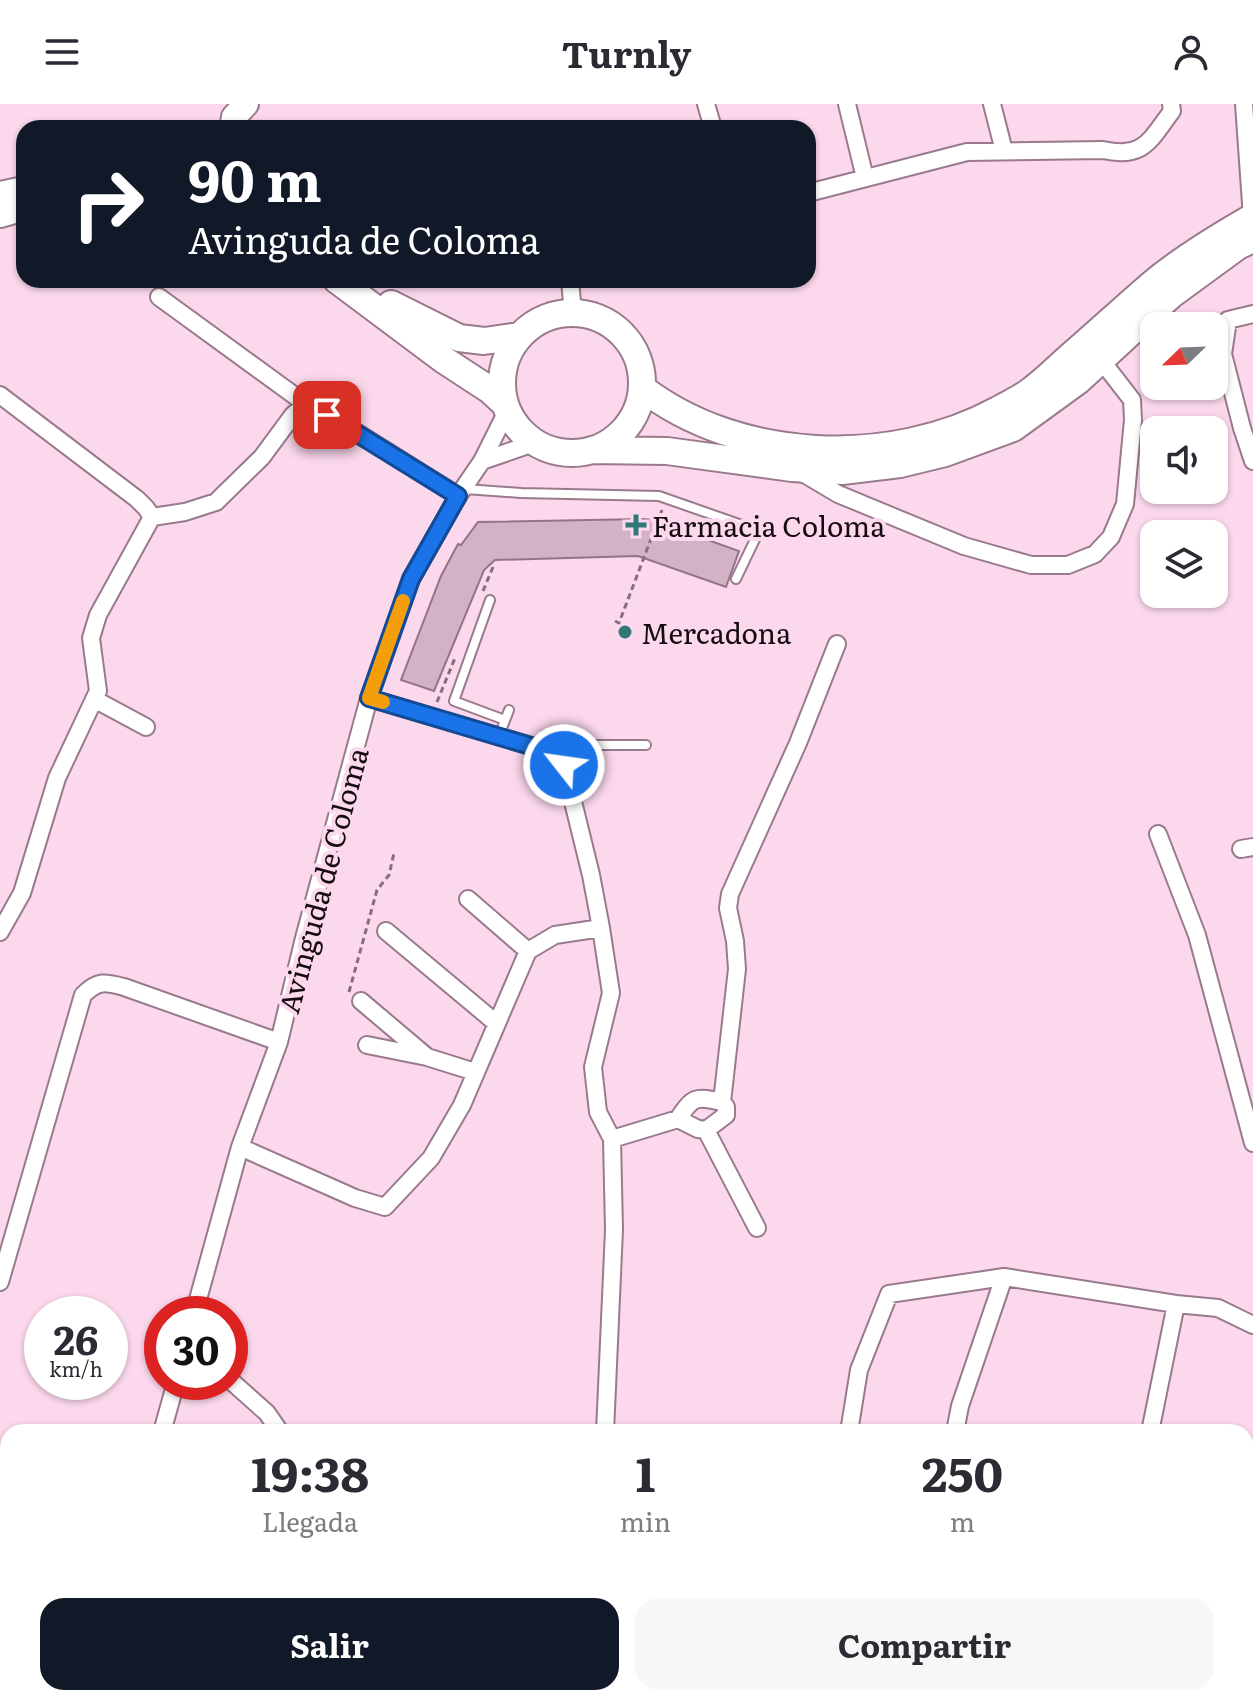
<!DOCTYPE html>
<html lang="es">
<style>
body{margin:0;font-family:Literata,serif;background:#f7f7f7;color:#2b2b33;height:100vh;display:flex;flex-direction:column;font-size:30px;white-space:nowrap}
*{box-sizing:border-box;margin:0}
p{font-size:26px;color:#7c7c81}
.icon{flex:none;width:44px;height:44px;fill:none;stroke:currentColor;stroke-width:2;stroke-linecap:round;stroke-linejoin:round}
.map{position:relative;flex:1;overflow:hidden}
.panel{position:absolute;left:0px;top:1320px;width:1254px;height:282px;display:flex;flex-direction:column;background:#fff;border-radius:24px 24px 0 0;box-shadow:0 2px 6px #0004}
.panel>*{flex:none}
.banner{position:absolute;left:16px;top:16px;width:800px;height:168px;border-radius:24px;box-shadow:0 2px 6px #0004;background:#111827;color:#fff;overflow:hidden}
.needle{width:52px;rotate:247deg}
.buttons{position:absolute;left:1140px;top:208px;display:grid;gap:16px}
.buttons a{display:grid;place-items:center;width:88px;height:88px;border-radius:16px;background:#fff;box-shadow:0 2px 6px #0004;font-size:40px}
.speed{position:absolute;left:24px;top:1192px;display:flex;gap:16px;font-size:40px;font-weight:700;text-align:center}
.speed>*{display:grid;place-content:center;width:104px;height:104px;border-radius:50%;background:#fff;box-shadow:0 2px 6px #0004;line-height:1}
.speed small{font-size:20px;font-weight:400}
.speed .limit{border:12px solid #d22;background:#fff;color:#111}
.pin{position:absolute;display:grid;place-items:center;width:68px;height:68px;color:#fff;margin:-34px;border-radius:16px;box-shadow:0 4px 12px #0006}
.me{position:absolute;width:88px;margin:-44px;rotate:300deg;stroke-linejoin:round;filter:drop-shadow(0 0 6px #0008)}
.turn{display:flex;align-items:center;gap:28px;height:168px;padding:0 40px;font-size:36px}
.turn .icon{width:104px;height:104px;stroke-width:2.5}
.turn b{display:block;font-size:56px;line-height:68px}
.eta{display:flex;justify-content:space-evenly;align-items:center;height:136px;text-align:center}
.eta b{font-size:48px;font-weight:700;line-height:56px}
.button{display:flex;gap:16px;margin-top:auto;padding:16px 40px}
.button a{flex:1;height:92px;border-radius:24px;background:#111827;color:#fff;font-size:32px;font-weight:700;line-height:92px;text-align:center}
.button a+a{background:#f7f7f7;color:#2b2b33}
header{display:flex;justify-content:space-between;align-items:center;height:104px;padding:0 40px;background:#fff;font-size:36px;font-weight:700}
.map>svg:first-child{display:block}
.building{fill:#d4b2c6;stroke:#937487;stroke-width:2}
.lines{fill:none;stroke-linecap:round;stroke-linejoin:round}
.lane-casing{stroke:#997a8d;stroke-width:12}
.street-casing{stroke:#997a8d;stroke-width:20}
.secondary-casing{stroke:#997a8d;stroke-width:28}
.primary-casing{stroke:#997a8d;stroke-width:30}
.path{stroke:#866e7c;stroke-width:3;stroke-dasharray:6 4;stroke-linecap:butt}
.lane{stroke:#fff;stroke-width:8}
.street{stroke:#fff;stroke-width:16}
.secondary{stroke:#fff;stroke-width:24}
.primary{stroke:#fff;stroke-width:26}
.route-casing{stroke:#114b97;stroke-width:20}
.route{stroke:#1a73e8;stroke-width:14}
.slow{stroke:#f59e0b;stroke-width:14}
.poi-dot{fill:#2f7875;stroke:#fcd8ed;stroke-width:3}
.labels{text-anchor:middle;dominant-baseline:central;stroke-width:8;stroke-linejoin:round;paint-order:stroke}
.poi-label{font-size:28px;fill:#160b12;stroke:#fcd8ed;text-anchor:start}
.street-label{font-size:28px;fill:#160b12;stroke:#fcd8ed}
</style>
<header><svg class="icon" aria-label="menu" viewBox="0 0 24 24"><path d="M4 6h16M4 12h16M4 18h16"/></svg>Turnly<svg class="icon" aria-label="person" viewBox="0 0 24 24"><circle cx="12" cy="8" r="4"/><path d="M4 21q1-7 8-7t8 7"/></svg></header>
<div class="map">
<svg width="1253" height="1601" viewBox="0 0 1253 1601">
<rect width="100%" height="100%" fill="#fcd8ed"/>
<path class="building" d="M643,415L652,416L739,447L726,483L638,452L495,456L484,466L434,587L401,576L441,472L458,440L461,441L478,418Z"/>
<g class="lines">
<g class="lane-casing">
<path id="lane" d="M465,385L521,389L659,392L759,427L736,475
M490,496L454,597L505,616
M499,632L509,606
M558,654L571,641H646"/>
</g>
<g class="street-casing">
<path id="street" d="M706,0L713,24
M847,0L865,74
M992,0L1004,47
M1244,0L1252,114
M808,89L967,48L1103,46C1144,55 1150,36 1172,7L1171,0
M570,176L573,209
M159,193L306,300
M1253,210L1228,216L1223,250L1242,324L1253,357
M0,291L137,395L146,404L152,413
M482,357L534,339
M801,368L838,390L964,442L1031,461H1068L1095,450L1111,433L1125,400L1133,316L1132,296L1101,256
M152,413L185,408L216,398L262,353L293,311L306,300L348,323L458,392
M369,594L551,648L564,661L591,771L601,824L611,889L593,963L598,1008L612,1035L678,1015C693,992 696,992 722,998
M94,595L146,623
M1158,730L1197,831L1253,1039
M1241,745L1253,743
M468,795L528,847
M386,827L496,919
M0,828L22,789L57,674L98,587L91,534L98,511L152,413
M361,897L426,952
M367,941L427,953L475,968
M678,1015L698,1025L706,1026L726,1011V1003L722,998L737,865L735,837L728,804L730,790L798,639L837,540
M706,1026L757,1124
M240,1043L355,1094L385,1103L431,1054L462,1001L528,847L555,831L601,824
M0,1178L83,891C98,876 105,878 124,883L279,938
M194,1210L240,1043L279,938L304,834L369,594L411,475L458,392L482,357L507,307
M230,1276L267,1309L280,1328
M162,1328L176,1278
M605,1328L614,1126L612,1035
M849,1328L859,1266L889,1190L1004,1173L1176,1200L1218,1204L1253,1221
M955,1328L960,1302L1004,1173
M1150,1328L1176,1200
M0,1435H8
M517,1594L531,1601
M84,1601L86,1594
M213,1601L215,1594
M314,1601L322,1594
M779,1601V1594
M872,1601L873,1594
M1094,1601L1095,1594"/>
</g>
<g class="secondary-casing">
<path id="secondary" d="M232,24L234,13L246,0"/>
</g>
<g class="primary-casing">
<path id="primary" d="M0,91L24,86
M0,110L24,103
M337,176L444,256L490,286L505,300
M391,200L459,234L484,237L519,232
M502 279a70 70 0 1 1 140 0a70 70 0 1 1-140 0Z
M642,284C739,359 891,364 998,306C1008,300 1020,295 1029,288C1042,279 1054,267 1066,256C1095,231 1123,205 1152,180C1183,154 1218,133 1253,113
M592,346L667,347L792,364L842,367L900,360L945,349L1013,324L1079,276L1171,191L1238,142L1253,135"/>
</g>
<path class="path" d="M483,487L493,463
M615,517L619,519L662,406
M437,598L455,554
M349,888L377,786L389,771L394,749"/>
<use href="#lane" class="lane"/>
<use href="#street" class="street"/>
<use href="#secondary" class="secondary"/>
<use href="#primary" class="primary"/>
</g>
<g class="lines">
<g class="route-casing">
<path id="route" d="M327,311L458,392L411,475L369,594L551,648L564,661"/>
</g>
<use href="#route" class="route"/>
<path class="slow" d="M383,598L369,594L403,497"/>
</g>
<g class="poi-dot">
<path d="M632 409h8v8h8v8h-8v8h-8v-8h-8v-8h8z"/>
<circle cx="625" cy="528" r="8"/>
</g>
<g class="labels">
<g class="poi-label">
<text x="652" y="421">Farmacia Coloma</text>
<text x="641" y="528">Mercadona</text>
</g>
<g class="street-label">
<text transform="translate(322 776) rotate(-75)">Avinguda de Coloma</text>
</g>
</g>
</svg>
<div class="buttons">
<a><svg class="needle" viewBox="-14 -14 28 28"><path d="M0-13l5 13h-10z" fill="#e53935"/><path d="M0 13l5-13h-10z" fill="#7c7c81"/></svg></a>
<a><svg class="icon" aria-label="sound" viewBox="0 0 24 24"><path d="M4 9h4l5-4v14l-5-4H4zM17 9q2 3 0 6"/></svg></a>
<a><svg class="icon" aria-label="layers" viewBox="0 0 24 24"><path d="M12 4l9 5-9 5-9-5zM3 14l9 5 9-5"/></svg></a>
</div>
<div class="speed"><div>26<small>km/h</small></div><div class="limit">30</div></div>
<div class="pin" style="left:327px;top:311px;background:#d93025"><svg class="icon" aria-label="arrive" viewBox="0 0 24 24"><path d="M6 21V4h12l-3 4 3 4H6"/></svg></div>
<svg class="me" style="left:564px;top:661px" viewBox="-20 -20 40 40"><circle r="17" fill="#1a73e8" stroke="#fff" stroke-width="3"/><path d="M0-11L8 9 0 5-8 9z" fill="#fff"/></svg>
<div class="banner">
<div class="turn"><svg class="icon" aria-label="right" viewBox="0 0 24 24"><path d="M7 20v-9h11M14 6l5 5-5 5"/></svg><div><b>90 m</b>Avinguda de Coloma</div></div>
</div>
<section class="panel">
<div class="eta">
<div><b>19:38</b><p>Llegada</p></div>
<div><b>1</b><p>min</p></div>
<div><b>250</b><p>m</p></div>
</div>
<div class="button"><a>Salir</a><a>Compartir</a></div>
</section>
</div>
